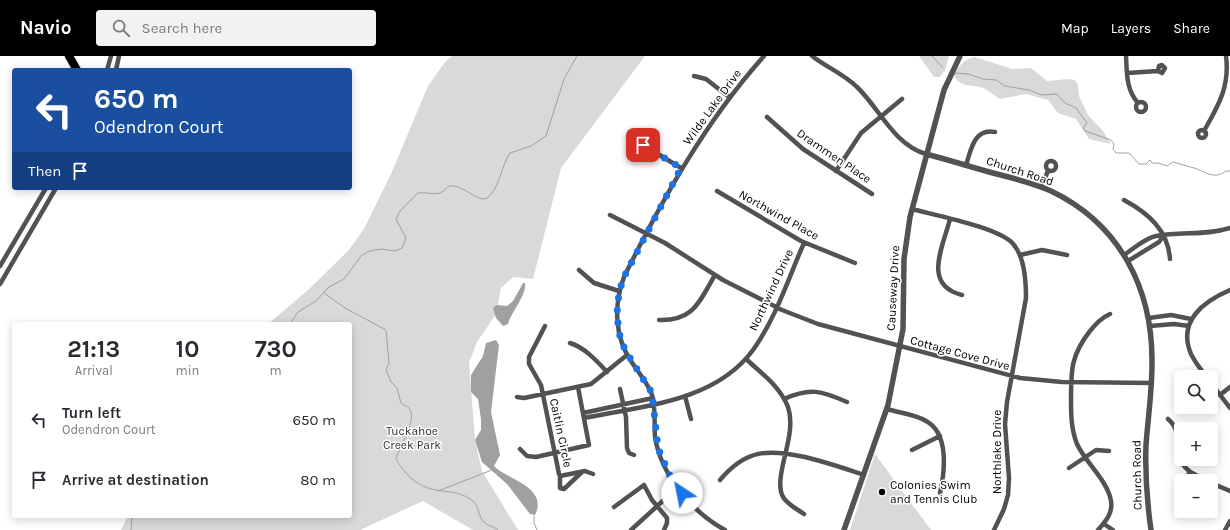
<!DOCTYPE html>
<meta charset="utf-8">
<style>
body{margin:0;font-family:Karla,sans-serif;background:#f2f2f3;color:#2b2b33;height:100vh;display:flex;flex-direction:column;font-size:15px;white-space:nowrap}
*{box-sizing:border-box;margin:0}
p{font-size:13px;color:#7c7c81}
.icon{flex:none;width:22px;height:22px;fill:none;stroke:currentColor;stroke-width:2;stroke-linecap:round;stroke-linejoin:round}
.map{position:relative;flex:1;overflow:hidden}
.panel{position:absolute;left:12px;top:266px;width:340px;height:196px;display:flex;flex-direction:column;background:#fff;border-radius:4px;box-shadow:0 2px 10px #0003}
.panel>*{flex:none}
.hud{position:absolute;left:12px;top:12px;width:340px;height:122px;border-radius:4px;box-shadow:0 2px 10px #0003;background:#1a4fa0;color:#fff;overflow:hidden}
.controls{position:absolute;left:1174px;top:314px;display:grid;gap:8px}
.controls a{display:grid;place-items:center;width:44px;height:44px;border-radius:4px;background:#fff;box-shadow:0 2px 10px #0003;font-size:20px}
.pin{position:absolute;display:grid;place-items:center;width:34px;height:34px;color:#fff;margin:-17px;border-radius:8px;box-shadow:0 2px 6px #0006}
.me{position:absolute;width:44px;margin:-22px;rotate:326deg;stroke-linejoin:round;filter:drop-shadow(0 0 3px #0008)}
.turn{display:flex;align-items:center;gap:14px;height:84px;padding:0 16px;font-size:18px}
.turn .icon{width:52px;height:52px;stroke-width:2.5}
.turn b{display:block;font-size:28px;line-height:34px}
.then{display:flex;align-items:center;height:38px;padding:0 16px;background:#0003;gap:8px;font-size:15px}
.eta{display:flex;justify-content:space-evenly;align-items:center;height:68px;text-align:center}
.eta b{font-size:24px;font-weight:700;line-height:28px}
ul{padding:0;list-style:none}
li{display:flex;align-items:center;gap:12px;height:60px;padding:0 16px}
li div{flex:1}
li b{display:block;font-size:15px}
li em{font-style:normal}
header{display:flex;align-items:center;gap:24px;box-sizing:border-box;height:56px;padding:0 20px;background:#000;color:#fff}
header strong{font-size:19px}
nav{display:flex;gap:22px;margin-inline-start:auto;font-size:14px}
.search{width:280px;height:36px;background:#f2f2f3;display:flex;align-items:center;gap:10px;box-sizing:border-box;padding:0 14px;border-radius:4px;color:#7c7c81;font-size:15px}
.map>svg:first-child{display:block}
.green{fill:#d9d9d9}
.water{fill:#a0a0a0}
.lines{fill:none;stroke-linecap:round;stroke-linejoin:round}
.stream{stroke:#a0a0a0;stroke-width:1}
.motorway-casing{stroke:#dbdbdb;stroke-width:10}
.minor{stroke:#525252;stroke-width:4.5}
.tertiary{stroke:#525252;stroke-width:5.5}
.motorway{stroke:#000;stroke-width:8}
.route{stroke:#1a73e8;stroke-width:7;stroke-dasharray:0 12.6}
.poi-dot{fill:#000;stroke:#fff;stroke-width:1.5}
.labels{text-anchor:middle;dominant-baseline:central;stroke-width:3;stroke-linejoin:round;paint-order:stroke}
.street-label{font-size:12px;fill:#000;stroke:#fff}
.park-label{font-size:12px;fill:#303030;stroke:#fff}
.poi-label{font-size:12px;fill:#000;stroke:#fff;text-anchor:start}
</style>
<header>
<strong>Navio</strong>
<div class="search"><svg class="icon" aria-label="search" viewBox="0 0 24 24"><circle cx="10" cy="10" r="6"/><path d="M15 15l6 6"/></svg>Search here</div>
<nav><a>Map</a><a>Layers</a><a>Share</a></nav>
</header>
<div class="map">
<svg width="1230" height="474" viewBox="0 0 1230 474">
<rect width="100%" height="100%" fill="#fff"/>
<path class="green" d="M452,0H645L561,112L533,223L513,221L501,232L496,258L477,286L469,307L475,384L482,415L518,474H473L423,445L360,474H121L128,460H350V268H268L308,234L348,195L364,173L391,118L428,30L445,6Z
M919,0H949L945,14L940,21H934Z
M975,1L1012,13L1031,12L1047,25L1068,23L1075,24L1078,29L1079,40L1088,59L1103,75L1111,88L1089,83L1076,63L1058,57L1048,44L1026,38L1000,43C994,39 989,35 983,32C971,28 960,32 954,19C957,11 966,2 975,1Z
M875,398L931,474H850Z"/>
<path class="water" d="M523,227H525C527,239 511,256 508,268L503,270L496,262L493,252L497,249L507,250L513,245Z
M496,284L499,289L491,356L500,399L494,410C506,423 549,431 535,459L530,458L507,428L482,406L475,384L481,374V363L478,343L471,336V319L483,300L486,287Z"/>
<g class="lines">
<path class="stream" d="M932,0L943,12
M955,17L968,18L983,23L996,24L1005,30L1029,34L1042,39L1057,38L1065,47L1076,52L1087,67L1083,72L1085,75L1111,84L1114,88L1113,93L1116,97H1129L1139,108H1146L1150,104L1152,107H1158L1167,110L1173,106C1180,108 1187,110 1194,112C1206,116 1214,124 1226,115H1230
M324,237L345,252L386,274L389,307L386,314L391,326L397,332L401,347C403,349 407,350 409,352C418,362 400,391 396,402C398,408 402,412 406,417C431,444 451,428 473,445C479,450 478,459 483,465C487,470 494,470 498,474
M290,268L298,256L316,245L329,231L344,223L362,199L370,195L381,193L395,195L402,192L406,182L396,163L400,155L418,137C425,136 435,139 440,137C445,135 447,129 453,130C464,130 479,147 487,142C500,132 501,110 510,97L531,90L546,80L564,23L577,0
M438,435L492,414
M534,460V467L537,474
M131,474L132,460"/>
<g class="motorway-casing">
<path id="motorway" d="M69,0L77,14"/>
</g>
<path class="minor" d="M812,0C826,11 844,18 857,31C880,53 894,89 926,98
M1126,0C1127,18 1126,33 1138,47
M107,14L111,0
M116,14L119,0
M1127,17L1158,15L1162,17L1165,12L1162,9L1159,10L1158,15
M694,20L706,23L729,41
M1136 51a5 5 0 1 1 10 0a5 5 0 1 1-10 0Z
M767,61L803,93L872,138
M1198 78a4 4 0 1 1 8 0a4 4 0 1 1-8 0Z
M1204,75C1218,50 1230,31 1226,0
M643,89L681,112
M1046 110a5 5 0 1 1 10 0a5 5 0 1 1-10 0Z
M966,109C971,94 974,72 995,76
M836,115L861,77L902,43
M1041,131L1048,115
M717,135L801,185L855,207
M1124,144C1148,157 1168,174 1170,203
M912,153C934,159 1002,172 1014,189C1025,202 1026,225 1026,242L1007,346L1005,368L1009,422L1008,439L1004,453L994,474
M610,159L665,187L723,224L782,254L818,268L1020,322L1062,326L1152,327
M950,163C943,191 922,229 962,239
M1020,199L1042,194L1067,199
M1124,199C1133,193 1145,182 1156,180C1181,175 1206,180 1230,172
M1128,205L1159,186L1164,179
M0,210L46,132
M579,214L594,227L619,235
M0,228L56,132
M1149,262L1171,259L1191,263
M659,264C694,265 699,246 715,219
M545,270L529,301V308L541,329L559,418L560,420L585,415L593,418
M1150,270L1174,268L1189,270
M570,287C584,291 597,305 607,316
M746,303C761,317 780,330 788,351C798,380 772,420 783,441C788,449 797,453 804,458
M1207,321C1201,314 1195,306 1191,298C1177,265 1204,245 1230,234
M1211,327L1230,352
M620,333L626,361L627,392L629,397L634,399
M1220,339L1230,331
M685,340L691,363
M517,341L524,342L591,328L627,299
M784,343C810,331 822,335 847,346
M887,353C899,357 915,358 926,365C949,377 945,415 940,437
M583,357L653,342
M584,362C642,350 715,346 753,294C776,262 788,223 804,187
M1168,363C1186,378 1170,399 1188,414C1194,419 1202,422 1208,425
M520,393L527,400L536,401L589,389L578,331
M912,394L940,380
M1069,412L1096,394L1109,395
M560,420V432L564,433L582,416
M720,424C746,393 768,393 805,401C825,406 844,412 864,419
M1184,425L1190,416
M1211,427L1230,435
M1179,440L1181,430
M614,451L644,429L652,444L667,462V467L664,474
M1104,468L1113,474
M631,474L678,431
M725,474C692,456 661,419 655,381C654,367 656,353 652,339C648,327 638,316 631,305C614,280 614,248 624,221C663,142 705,66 764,0
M1098,474C1106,465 1113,457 1111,445C1108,425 1085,406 1077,388C1071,373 1071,358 1071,343C1071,314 1071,299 1090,275C1096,268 1101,262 1110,258
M1225,474L1230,465"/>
<path class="tertiary" d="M926,98C949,104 971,111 993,117C1013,122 1033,127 1051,135C1120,168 1153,233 1152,308C1152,335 1148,362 1146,389C1145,418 1147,446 1151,474
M844,474L888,349L903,273L904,203L910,161L944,34L960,0"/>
<use href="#motorway" class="motorway"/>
</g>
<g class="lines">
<path class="route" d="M643,89L681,112L624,221L619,236L617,257L619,277L625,294L652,337L658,392L671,422L682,437"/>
</g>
<circle class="poi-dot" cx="882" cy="436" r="4"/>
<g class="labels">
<g class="street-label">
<text transform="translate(712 51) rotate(-54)">Wilde Lake Drive</text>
<text transform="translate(834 100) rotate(34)">Drammen Place</text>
<text transform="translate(1020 115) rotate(18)">Church Road</text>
<text transform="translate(779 159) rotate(29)">Northwind Place</text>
<text transform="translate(893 232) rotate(-87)">Causeway Drive</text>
<text transform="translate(771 234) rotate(-65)">Northwind Drive</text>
<text transform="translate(960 297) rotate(15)">Cottage Cove Drive</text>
<text transform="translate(561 377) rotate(78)">Caitlin Circle</text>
<text transform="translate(997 396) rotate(-90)">Northlake Drive</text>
<text transform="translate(1137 419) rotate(-91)">Church Road</text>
</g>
<g class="park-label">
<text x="412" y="375">Tuckahoe<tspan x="412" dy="14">Creek Park</tspan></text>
</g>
<g class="poi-label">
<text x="890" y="429">Colonies Swim<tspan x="890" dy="14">and Tennis Club</tspan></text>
</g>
</g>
</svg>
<div class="controls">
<a><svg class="icon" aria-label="search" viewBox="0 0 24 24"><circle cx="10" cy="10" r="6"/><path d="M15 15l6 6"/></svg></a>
<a>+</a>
<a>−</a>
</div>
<div class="pin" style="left:643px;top:89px;background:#d93025"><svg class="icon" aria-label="arrive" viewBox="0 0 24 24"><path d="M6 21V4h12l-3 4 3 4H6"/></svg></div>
<svg class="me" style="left:682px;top:437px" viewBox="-20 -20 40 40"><circle r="19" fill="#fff"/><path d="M0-13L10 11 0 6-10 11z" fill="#1a73e8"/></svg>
<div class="hud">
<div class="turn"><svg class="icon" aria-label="left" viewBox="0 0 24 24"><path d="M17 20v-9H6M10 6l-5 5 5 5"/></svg><div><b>650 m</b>Odendron Court</div></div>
<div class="then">Then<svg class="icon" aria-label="arrive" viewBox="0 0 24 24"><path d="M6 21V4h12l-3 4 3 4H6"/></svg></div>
</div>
<section class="panel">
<div class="eta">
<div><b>21:13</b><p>Arrival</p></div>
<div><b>10</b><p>min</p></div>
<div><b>730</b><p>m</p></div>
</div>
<ul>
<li><svg class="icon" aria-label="left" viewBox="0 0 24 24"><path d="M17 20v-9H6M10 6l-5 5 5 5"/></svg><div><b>Turn left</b><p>Odendron Court</p></div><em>650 m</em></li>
<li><svg class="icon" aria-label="arrive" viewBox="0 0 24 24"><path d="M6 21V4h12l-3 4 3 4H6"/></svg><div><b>Arrive at destination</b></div><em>80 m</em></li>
</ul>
</section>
</div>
